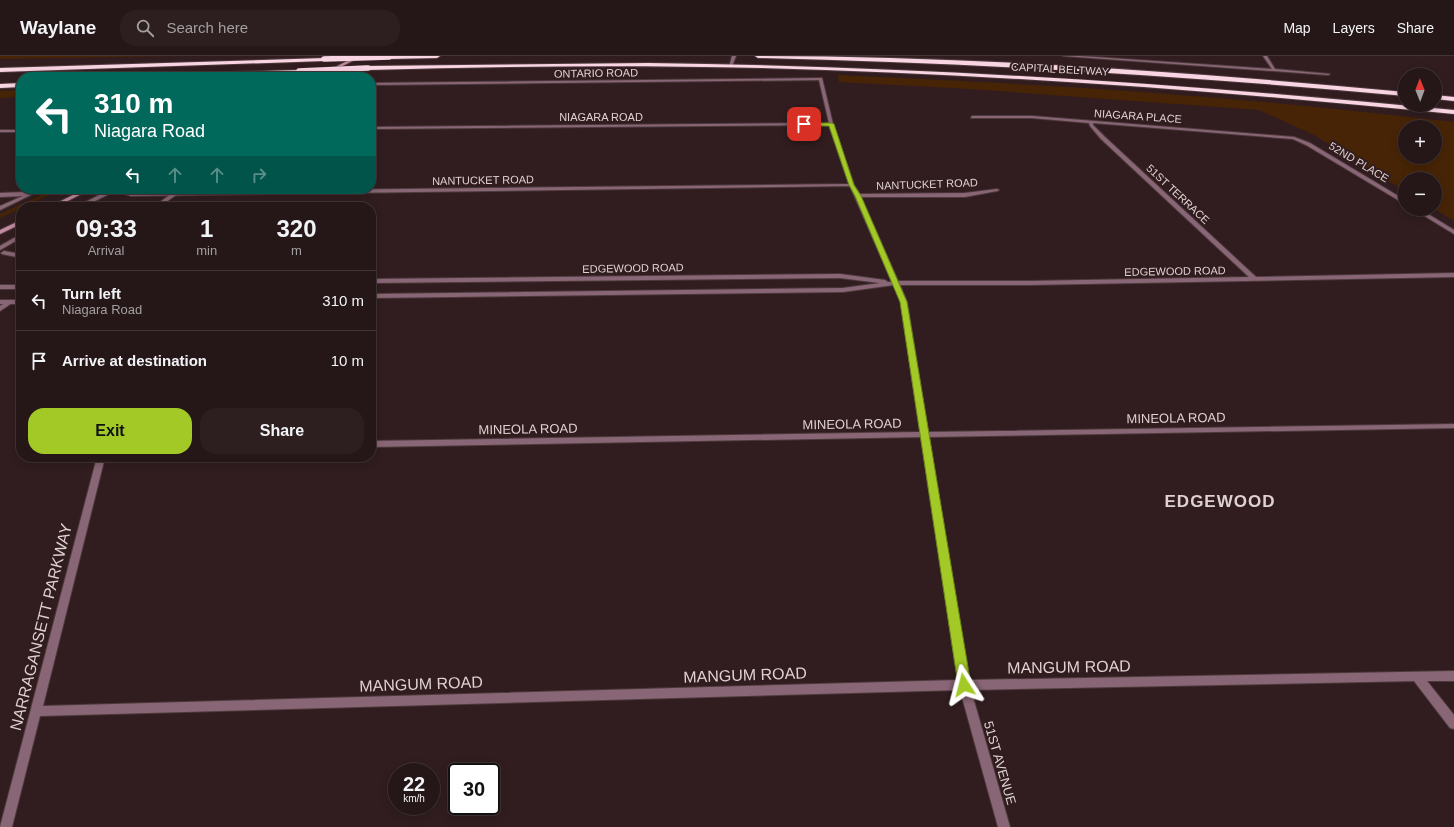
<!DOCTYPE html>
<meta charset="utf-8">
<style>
body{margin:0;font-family:Arial,sans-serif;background:#2d1f20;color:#f1f3f6;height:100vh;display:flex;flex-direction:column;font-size:15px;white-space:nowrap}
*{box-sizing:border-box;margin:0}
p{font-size:13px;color:#a39fa1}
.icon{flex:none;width:22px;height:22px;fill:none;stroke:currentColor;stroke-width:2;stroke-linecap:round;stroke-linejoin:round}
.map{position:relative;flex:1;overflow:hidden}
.drawer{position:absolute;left:16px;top:146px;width:360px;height:260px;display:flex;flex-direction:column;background:#251617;border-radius:16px;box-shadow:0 2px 10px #0003,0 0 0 1px #423536}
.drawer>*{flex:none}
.hud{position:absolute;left:16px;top:16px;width:360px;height:122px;border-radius:16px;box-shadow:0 2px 10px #0003,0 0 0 1px #423536;background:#00695c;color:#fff;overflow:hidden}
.needle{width:26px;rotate:359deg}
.controls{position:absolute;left:1398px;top:12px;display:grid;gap:8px}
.controls a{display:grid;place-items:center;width:44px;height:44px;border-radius:50%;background:#251617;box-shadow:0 2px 10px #0003,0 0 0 1px #423536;font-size:20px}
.speed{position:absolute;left:388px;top:707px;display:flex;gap:8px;font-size:20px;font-weight:700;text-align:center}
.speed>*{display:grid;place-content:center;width:52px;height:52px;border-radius:50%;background:#251617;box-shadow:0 2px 10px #0003,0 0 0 1px #423536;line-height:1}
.speed small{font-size:10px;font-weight:400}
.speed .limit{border:2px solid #111;border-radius:6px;background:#fff;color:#111}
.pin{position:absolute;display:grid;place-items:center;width:34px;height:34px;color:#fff;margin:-17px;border-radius:8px;box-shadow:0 2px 6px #0006}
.me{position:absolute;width:44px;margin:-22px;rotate:351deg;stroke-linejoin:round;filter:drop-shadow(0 0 3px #0008)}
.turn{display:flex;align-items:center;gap:14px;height:84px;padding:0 12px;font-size:18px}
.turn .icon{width:52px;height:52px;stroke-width:2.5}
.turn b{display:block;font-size:28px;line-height:34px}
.lanes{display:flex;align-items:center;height:38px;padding:0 12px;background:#0003;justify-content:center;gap:20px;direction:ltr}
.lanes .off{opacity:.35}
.eta{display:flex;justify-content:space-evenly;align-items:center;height:68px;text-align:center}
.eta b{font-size:24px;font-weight:800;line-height:28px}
.button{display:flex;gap:8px;margin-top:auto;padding:8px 12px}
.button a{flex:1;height:46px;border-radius:16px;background:#a3c926;color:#111;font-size:16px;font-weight:800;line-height:46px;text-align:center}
.button a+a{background:#2d1f20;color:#f1f3f6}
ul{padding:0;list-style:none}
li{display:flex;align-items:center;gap:12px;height:60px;padding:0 12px;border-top:1px solid #423536}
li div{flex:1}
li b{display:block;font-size:15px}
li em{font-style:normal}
header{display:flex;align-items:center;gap:24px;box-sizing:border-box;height:56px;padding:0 20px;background:#251617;border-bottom:1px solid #423536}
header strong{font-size:19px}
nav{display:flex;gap:22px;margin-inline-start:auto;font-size:14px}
.search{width:280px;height:36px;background:#2d1f20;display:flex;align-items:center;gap:10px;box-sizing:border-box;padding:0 14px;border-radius:16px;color:#a39fa1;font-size:15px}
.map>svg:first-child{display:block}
.green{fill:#472406;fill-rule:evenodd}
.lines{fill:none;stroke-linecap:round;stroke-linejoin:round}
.lane-casing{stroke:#4d3a3c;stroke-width:2}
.street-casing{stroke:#4d3a3c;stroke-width:2}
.secondary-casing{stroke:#4d3a3c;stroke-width:2}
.highway-casing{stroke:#4d3a3c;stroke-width:2}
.lane{fill:#896675;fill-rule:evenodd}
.street{fill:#896675;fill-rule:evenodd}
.secondary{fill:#c48aa3;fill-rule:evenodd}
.highway{fill:#f9d4e3;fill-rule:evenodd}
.highway-bridge-casing{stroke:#4d3a3c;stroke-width:6;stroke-linecap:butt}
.highway-bridge{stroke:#f9d4e3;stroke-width:5.5}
.route{fill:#a3c926;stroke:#6a8319}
.labels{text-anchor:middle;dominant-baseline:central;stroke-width:4;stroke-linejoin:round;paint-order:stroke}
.far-street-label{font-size:11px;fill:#dfd1d2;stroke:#311d1f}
.street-label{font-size:13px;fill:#dfd1d2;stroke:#311d1f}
.near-street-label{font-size:16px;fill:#dfd1d2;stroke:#311d1f}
.district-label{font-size:17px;font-weight:bold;letter-spacing:1px;fill:#dfd1d2;stroke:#311d1f}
</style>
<header>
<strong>Waylane</strong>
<div class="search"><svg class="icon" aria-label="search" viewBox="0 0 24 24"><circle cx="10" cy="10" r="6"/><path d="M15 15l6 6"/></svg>Search here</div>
<nav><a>Map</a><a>Layers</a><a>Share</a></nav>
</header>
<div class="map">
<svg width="1454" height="771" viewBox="0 0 1454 771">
<rect width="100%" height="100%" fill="#311d1f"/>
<path class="green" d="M0,0H172L0,3Z
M838,19C991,26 1144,34 1296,49C1349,54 1401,60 1454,66V165L1435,153V123H1405V135L1314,79L1259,54L969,33L839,26ZM1405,71H1435V101H1405Z
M21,34V41L0,42V35Z
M54,133H64L21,151V152L0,162V158Z"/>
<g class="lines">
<g class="lane-casing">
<path id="lane" d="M732,0H736L732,10L729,11Z
M174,136L176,137V139L159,151H153Z
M4,195L21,198V202L2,198L1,197Z
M10,244L12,245V247L0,255V250Z"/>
</g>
<g class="street-casing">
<path id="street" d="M1063,0H1080L1272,13L1263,0H1267L1275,13L1330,18L1328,19Z
M822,22L833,68L854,129L860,138L965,137L997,133L999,134L997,135L965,141H861L898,225H1029L1249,221L1101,83L1090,70L1089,67L1032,62H971L972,60H1032L1294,81L1310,87L1405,144V148L1403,147L1306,89L1293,83L1093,67V69L1105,81L1256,221L1454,217V221L1029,229H900L907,246L928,376L1454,368V372L929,381L969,624L1454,615V625H1427L1454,659V673L1450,672L1414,625L971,634L1010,771H998L960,634L40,660L12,771H0L97,401H105L43,650L958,624L921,381L371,391V385L920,376L901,246L894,229L843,236L371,242V238L843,232L880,227L840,222L371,227V223L840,218L885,224L888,226H892L850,130L131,140L115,135L83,151H76L111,133H120L131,136L849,128L829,69L371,73V71L829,67L819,24L371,29V27Z
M0,74H21V76H0Z
M37,133H43L0,154V150L23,140L0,141V137L25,136L27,138Z
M1413,153H1420L1454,174V178Z
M21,178V182L0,194V190Z
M0,229H21V233H0Z
M0,244H21V248H0Z"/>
</g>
<g class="secondary-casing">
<path id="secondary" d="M357,0H362L321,21H316Z
M85,133H91L56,151H49Z
M21,164V168L0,178V174Z"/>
</g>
<g class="highway-casing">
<path id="highway" d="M387,0H440L437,2L389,3Z
M755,0C972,0 1189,16 1405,36V40C1190,20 974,7 758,2Z
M326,2V4L324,5L0,16V12Z
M648,7C917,10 1186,28 1454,54V58C1224,35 993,18 762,12C630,9 499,10 368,14L365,12L368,10Z
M301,14L302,15L299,17L162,21H109L112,19Z
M21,27V31L0,32V28Z
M1435,39L1454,41V45L1435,43Z"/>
</g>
<use href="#lane" class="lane"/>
<use href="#street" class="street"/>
<use href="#secondary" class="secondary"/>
<use href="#highway" class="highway"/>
<g class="highway-bridge-casing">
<path id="highway-bridge" d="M324,3L389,1
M299,15L368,12"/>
</g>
<use href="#highway-bridge" class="highway-bridge"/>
</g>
<path class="route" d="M802,67H831L834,68L854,129L861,140L907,246L971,629L969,632L964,634L960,632L958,629L900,246L855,140L849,129L829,70H804Z"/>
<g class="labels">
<g class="far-street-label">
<text transform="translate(1060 13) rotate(3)">CAPITAL BELTWAY</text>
<text transform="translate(596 17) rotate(-1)">ONTARIO ROAD</text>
<text transform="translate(1138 60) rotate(4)">NIAGARA PLACE</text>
<text x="601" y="61">NIAGARA ROAD</text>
<text transform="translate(1359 106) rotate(31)">52ND PLACE</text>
<text transform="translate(483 124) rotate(-1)">NANTUCKET ROAD</text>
<text transform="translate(927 128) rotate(-2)">NANTUCKET ROAD</text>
<text transform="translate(1178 138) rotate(43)">51ST TERRACE</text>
<text transform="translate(633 212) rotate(-1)">EDGEWOOD ROAD</text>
<text transform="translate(1175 215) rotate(-1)">EDGEWOOD ROAD</text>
</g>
<g class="street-label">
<text transform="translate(1176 362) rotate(-1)">MINEOLA ROAD</text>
<text transform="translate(852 368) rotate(-1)">MINEOLA ROAD</text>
<text transform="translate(528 373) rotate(-1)">MINEOLA ROAD</text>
<text transform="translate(1000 707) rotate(74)">51ST AVENUE</text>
</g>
<g class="near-street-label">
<text transform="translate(41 571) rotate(-76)">NARRAGANSETT PARKWAY</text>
<text transform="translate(1069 611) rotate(-1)">MANGUM ROAD</text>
<text transform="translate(745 619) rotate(-2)">MANGUM ROAD</text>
<text transform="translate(421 628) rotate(-2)">MANGUM ROAD</text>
</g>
<g class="district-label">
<text x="1220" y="445">EDGEWOOD</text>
</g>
</g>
</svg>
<div class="controls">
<a><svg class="needle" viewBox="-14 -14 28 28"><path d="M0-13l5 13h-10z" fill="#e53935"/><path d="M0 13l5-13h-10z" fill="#a39fa1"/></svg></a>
<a>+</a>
<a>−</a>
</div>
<div class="speed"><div>22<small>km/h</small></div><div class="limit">30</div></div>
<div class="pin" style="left:804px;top:68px;background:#d93025"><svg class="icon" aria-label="arrive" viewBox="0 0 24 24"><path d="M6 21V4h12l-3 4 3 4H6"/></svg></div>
<svg class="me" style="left:964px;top:629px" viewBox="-20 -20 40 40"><path d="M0-17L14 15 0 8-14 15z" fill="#a3c926" stroke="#fff" stroke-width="4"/></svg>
<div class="hud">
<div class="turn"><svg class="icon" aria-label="left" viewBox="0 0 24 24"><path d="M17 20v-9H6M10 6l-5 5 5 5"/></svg><div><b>310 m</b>Niagara Road</div></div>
<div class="lanes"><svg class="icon" aria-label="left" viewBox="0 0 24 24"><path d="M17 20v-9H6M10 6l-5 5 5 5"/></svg><svg class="icon off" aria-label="ahead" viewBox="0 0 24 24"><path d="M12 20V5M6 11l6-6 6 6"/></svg><svg class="icon off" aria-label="ahead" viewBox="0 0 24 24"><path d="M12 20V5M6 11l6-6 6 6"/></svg><svg class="icon off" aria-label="right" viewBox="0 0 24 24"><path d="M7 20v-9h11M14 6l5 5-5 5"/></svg></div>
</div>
<section class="drawer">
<div class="eta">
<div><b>09:33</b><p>Arrival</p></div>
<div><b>1</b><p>min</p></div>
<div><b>320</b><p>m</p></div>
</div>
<ul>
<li><svg class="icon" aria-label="left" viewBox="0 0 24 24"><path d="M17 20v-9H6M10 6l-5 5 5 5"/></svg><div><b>Turn left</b><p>Niagara Road</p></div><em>310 m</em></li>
<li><svg class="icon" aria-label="arrive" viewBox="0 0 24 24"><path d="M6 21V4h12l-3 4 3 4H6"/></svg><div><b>Arrive at destination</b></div><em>10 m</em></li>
</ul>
<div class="button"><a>Exit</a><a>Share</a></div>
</section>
</div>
